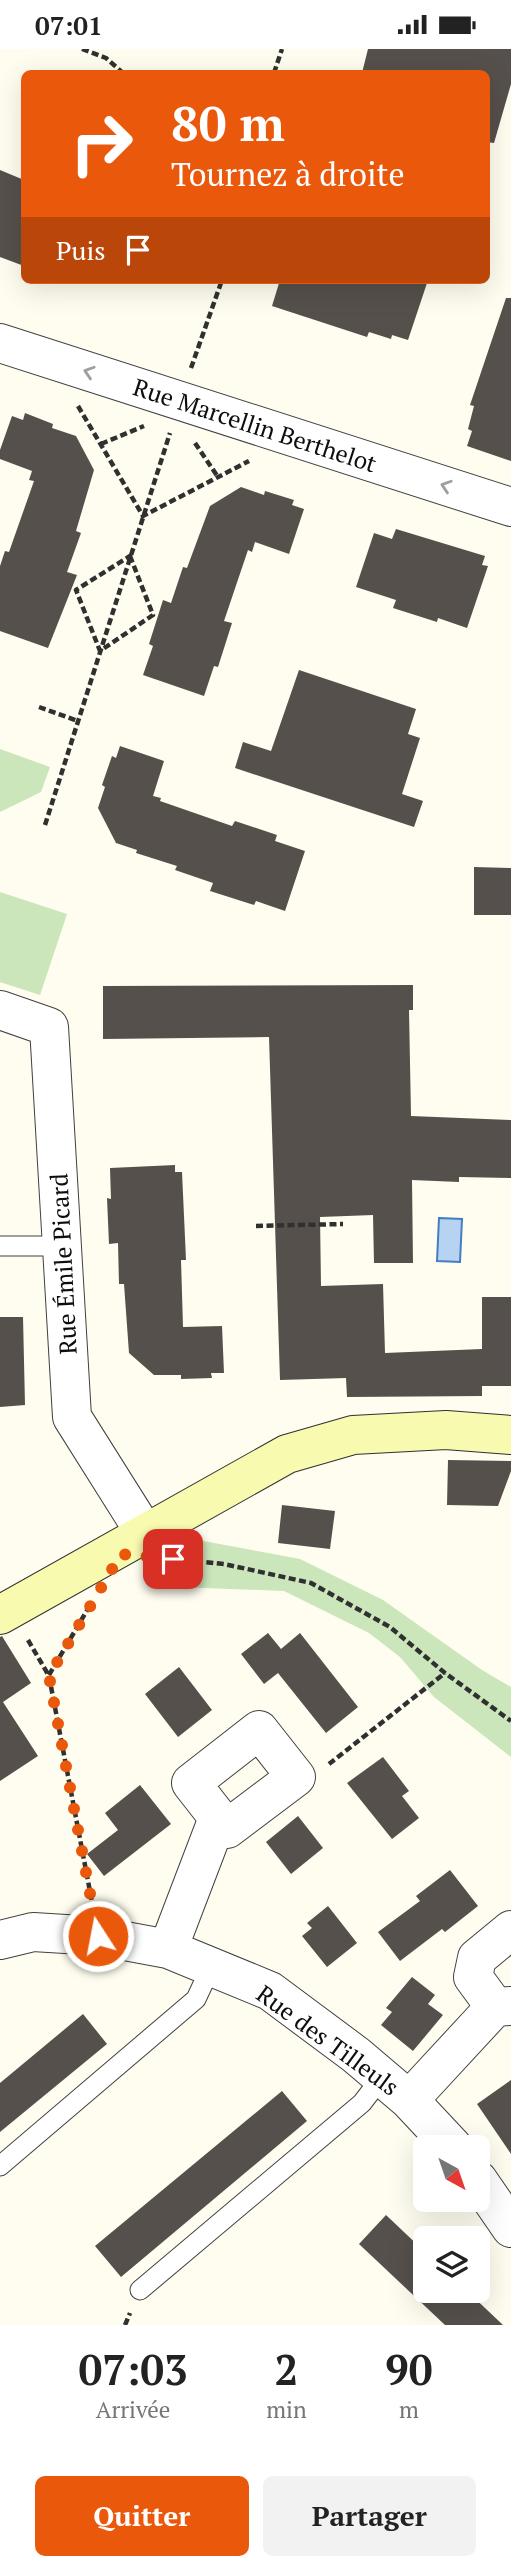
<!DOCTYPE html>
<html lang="fr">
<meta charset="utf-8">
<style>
body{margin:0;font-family:"PT Serif",serif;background:#f2f2f2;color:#222;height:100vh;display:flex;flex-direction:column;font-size:26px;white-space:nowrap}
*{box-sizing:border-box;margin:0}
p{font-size:23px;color:#767676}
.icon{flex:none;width:38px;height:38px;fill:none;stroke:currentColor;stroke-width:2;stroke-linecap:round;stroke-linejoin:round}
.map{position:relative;height:2276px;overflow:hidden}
.panel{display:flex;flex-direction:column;background:#fff;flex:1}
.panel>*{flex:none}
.hud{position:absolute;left:21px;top:21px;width:469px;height:214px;border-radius:10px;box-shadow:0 7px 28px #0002;background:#ea580c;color:#fff;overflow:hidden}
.needle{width:46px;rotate:140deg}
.tools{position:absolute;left:413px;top:2086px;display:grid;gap:14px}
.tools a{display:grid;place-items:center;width:77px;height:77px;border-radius:10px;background:#fff;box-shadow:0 7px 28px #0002;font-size:35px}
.pin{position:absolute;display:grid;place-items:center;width:60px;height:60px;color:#fff;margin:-30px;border-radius:14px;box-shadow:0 4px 10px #0006}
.me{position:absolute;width:77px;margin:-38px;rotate:349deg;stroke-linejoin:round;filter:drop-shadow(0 0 5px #0008)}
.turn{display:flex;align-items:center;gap:24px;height:147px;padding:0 35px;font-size:32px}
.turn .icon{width:91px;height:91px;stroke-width:2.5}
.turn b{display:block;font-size:49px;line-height:60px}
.then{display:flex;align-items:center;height:66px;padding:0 35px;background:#0003;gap:14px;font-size:26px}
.eta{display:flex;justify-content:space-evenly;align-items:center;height:119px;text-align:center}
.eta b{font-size:42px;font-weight:800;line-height:49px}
.primary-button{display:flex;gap:14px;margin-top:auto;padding:14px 35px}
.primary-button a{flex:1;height:80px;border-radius:10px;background:#ea580c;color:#fff;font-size:28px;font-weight:800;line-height:80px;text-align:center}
.primary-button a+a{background:#f2f2f2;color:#222}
.status{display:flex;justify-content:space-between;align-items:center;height:49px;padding:0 35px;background:#fff;direction:ltr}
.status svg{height:19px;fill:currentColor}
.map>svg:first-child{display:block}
.green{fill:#cbe6bb}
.water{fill:#b7d3f2;stroke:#437dc4;stroke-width:2}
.building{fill:#55504b}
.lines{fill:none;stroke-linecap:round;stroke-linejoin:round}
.service-casing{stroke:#414141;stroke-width:21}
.minor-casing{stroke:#414141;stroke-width:40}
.secondary-casing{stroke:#303030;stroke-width:40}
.path{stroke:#303030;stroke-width:4.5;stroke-dasharray:7 3.5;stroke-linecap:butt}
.service{stroke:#fff;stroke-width:19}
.minor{stroke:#fff;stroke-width:38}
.secondary{stroke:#f7faaf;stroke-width:38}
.oneway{stroke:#9f9f9f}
.route{stroke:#ea580c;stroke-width:12;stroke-dasharray:0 21.6}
.labels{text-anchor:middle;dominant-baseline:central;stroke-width:7;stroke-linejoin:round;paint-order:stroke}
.street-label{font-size:24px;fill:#0e0e0e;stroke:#fff}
</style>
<div class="status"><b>07:01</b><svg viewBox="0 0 49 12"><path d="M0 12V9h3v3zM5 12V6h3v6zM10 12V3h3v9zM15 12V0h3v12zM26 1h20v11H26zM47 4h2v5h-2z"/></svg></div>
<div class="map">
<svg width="511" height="2276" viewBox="0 0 511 2276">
<rect width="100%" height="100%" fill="#fefdef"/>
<path class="green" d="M0,700L50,718L41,743L0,763Z
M0,843L67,865L40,946L0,933Z
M198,1491L300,1510L383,1551L482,1621L511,1638V1708L434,1648L400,1608L369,1584L284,1542L178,1538L180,1517Z"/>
<path class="water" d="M439,1169L462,1170L460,1213L437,1212Z"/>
<path class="building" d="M368,0H511V35L494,94L486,93V24H362Z
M0,121L24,131V217L0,208Z
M280,231H428L408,291L392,286L391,290L369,283L367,288L272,257Z
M506,249H511V412L467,397L472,382L468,380L474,357L470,356Z
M25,364L53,375L52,379L76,387L94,421L76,482L81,484L67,523L77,526L48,599L0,582V517L5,502L9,503L34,432L29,431L32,422L0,410V401L12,367L23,371Z
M241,438L264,446L265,442L294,451L292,456L304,460L289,505L255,493L252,503L248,501L224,572L232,574L218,618L214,617L204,647L143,626L153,597L149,595L163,551L171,554L183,518L187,519L210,457Z
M396,480L485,507L482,516L488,517L467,579L438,569L437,573L393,559L396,551L356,538L374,484L392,490Z
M299,621L416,660L408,685L420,689L402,745L423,752L414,778L235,719L243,693L271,702Z
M120,697L164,712L153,747L161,749L160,752L232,777L235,772L277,786L275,792L305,802L285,862L256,852L254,856L210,842L213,834L175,821L177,817L136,804L137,801L116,794L98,759L105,738L102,736L112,707L116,709Z
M474,818L511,819V866H474Z
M413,936V961H409L411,1067L511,1071V1129L459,1128V1133L412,1131L413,1214H374L373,1166L320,1168L321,1237L383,1235L385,1304L482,1300V1248H511V1337H482V1347L347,1348L346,1329L280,1331L269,988L103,990V937Z
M175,1116V1123H182L186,1211H181L183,1278L222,1277L224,1324H211L212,1329L181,1330V1326H154L129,1304L124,1235H119L118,1194L109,1195L107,1149L111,1150L110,1119Z
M0,1268H23L25,1356L0,1358Z
M448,1411L511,1412V1422L498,1457L447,1456Z
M282,1456L335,1462L330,1500L278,1494Z
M268,1584L281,1600L300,1584L358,1658L326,1684L278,1624L264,1635L241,1605Z
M2,1587L31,1634L3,1653L38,1707L0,1732V1588Z
M179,1618L212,1661L178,1688L145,1645Z
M383,1708L409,1742L402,1747L419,1769L392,1790L347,1734Z
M140,1736L171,1775L104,1827L87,1805L118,1781L105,1764Z
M298,1767L323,1799L291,1825L266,1793Z
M450,1821L478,1857L445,1883L442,1880L400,1912L378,1883L420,1852L416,1847Z
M328,1857L357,1894L327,1918L302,1887L312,1879L307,1874Z
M412,1928L435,1946L428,1955L443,1966L413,2002L381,1976L392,1963L386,1959Z
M83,1965L107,1995L0,2083V2034Z
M511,2031V2105L477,2055Z
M282,2042L307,2072L121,2228L95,2197Z
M386,2166L425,2203V2242H467L503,2276H445L359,2195Z"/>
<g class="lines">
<g class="service-casing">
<path id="service" d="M0,1197H62
M0,2117L196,1950L211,1918
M140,2241L362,2054L382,2028"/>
</g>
<g class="minor-casing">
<path id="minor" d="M0,294L511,458
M0,961L49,978L72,1368L145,1484
M259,1681L296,1728L227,1780L191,1734Z
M511,1881L477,1909L473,1928L495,1958L511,1957
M0,1891L33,1883L98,1887L168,1900L270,1942L356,2006L409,2051L453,2098
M168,1900L218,1769
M409,2051L495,1958
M478,2131L511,2179"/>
</g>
<g class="secondary-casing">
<path id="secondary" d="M0,1566L287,1405L353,1386L446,1381L511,1386"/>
</g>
<path class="path" d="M82,0L106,9L123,24
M274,24L282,0
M191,319L222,231
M78,357L143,467L249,412
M195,394L218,428
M101,395L144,377
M130,507L153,566L100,602L76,541Z
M39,658L78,672
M45,776L170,384
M256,1177L343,1175
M175,1510L224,1515L311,1534L390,1578L445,1624L511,1672
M28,1591L49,1627L92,1853
M49,1626L89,1558
M329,1715L445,1624
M125,2276L130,2264"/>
<use href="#service" class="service"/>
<use href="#minor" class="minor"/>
<use href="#secondary" class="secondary"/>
</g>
<defs><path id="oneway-chevron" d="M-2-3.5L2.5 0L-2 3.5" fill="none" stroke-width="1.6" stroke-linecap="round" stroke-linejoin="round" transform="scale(1.75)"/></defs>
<g class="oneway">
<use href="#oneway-chevron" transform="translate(89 323) rotate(-162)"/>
<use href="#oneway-chevron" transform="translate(446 437) rotate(-162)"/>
</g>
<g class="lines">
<path class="route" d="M98,1887L49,1627L121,1505L173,1510"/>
</g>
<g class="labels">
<g class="street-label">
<text transform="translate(255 376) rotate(18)">Rue Marcellin Berthelot</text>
<text transform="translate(63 1215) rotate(-93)">Rue Émile Picard</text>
<text transform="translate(328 1991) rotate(36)">Rue des Tilleuls</text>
</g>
</g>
</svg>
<div class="tools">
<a><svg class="needle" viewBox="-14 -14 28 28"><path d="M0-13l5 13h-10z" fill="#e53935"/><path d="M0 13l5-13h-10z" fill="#767676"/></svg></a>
<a><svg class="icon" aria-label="layers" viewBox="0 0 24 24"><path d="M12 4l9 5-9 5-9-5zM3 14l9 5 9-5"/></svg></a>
</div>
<div class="pin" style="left:173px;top:1510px;background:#d93025"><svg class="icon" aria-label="arrive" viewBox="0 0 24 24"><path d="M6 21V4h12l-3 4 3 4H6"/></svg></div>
<svg class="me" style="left:98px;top:1887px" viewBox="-20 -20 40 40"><circle r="17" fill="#ea580c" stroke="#fff" stroke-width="3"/><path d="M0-11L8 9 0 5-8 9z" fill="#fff"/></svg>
<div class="hud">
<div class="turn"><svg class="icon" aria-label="right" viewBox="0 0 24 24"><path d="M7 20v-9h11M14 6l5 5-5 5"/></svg><div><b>80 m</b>Tournez à droite</div></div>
<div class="then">Puis<svg class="icon" aria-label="arrive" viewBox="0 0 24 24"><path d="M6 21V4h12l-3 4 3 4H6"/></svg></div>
</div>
</div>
<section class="panel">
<div class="eta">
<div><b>07:03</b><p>Arrivée</p></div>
<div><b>2</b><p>min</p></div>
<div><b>90</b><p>m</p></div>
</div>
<div class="primary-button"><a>Quitter</a><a>Partager</a></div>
</section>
